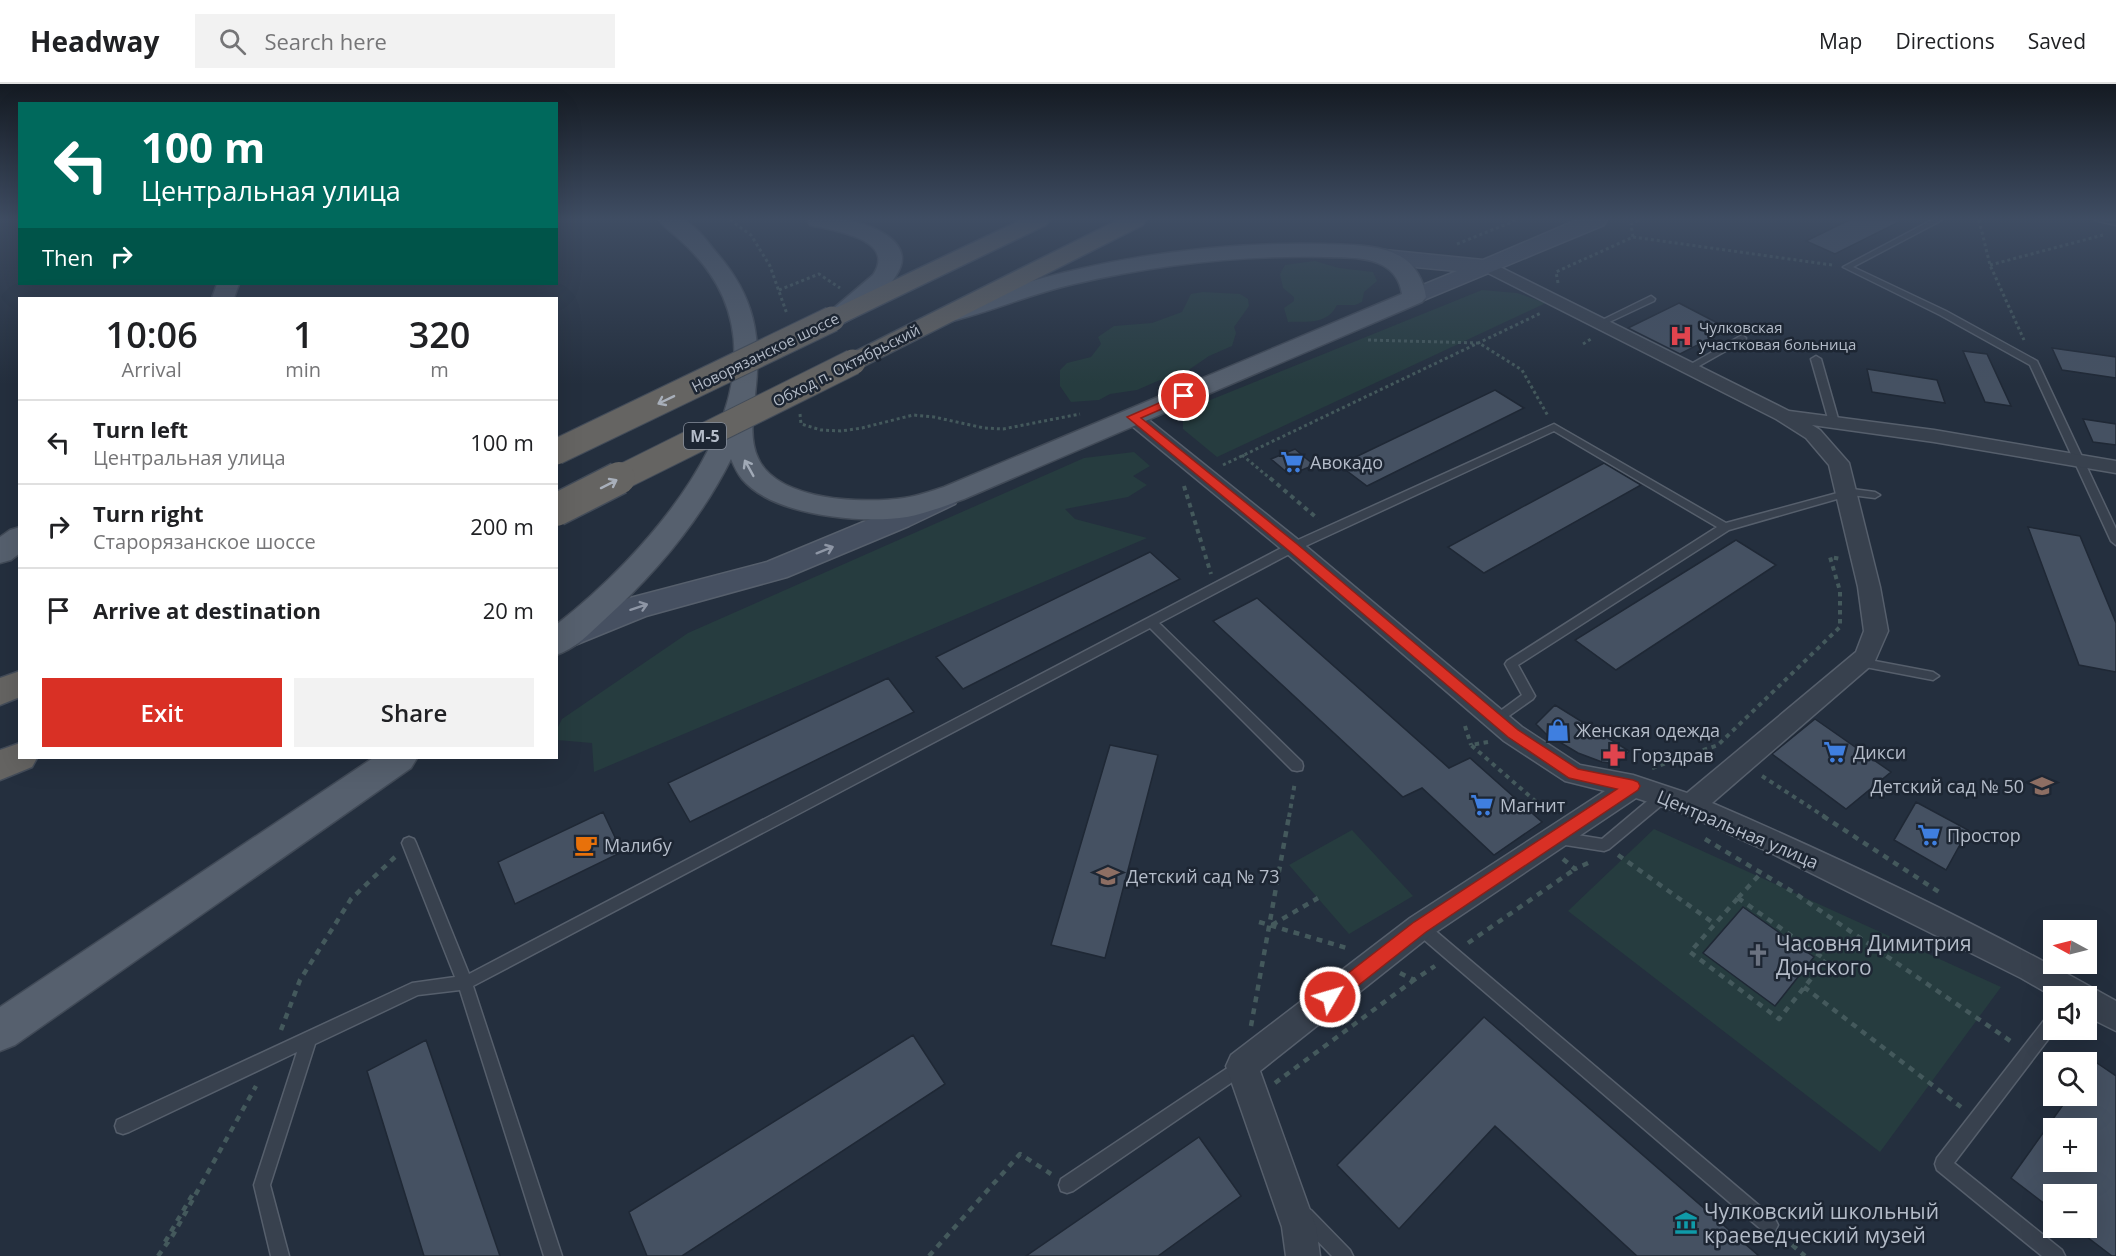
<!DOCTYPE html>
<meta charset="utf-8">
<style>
body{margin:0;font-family:"Open Sans",sans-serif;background:#f2f2f2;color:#202124;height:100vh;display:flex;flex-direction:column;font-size:22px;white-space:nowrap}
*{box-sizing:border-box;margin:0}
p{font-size:20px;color:#757577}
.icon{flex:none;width:33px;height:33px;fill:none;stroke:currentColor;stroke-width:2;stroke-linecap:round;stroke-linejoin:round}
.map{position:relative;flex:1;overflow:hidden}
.details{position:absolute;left:18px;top:213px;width:540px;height:462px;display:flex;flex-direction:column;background:#fff;border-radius:0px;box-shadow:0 6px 24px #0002}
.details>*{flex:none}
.top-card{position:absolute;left:18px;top:18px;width:540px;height:183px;border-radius:0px;box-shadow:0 6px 24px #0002;background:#00695c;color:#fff;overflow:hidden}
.needle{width:39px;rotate:277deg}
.buttons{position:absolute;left:2043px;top:836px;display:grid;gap:12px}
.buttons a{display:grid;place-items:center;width:54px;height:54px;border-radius:0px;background:#fff;box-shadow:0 6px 24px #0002;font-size:30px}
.pin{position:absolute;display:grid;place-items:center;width:51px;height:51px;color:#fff;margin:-26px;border:3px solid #fff;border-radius:50%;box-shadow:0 2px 6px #0007}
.me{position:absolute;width:66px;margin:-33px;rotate:52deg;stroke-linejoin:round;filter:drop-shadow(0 0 4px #0008)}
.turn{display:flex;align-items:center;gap:21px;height:126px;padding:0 24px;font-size:27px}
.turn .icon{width:78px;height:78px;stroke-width:2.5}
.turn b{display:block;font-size:42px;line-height:51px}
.then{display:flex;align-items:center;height:57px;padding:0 24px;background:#0003;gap:12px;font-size:22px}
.eta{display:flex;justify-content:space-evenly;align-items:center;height:102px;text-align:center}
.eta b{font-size:36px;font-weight:600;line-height:42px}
.cta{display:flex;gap:12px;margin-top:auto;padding:12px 24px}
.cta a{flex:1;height:69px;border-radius:0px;background:#d93025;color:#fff;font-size:24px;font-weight:600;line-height:69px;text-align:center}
.cta a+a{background:#f2f2f2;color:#202124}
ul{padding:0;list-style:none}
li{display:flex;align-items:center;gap:18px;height:84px;padding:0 24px;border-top:2px solid #e0e0e0}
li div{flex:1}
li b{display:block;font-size:22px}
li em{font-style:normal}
header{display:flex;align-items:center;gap:36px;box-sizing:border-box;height:84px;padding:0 30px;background:#fff;border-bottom:2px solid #e0e0e0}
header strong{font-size:28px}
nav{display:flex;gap:33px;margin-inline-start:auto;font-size:21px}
.search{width:420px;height:54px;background:#f2f2f2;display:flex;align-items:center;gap:15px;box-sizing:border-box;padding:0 21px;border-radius:0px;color:#757577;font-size:22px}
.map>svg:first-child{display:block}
.green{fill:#263c3f}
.building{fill:#455162;stroke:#1f2835;stroke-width:1.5;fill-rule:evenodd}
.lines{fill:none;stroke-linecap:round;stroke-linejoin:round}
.service-casing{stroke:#565f6c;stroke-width:3}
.minor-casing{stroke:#565f6c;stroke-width:3}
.secondary-casing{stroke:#565f6c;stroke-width:3}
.primary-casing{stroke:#414a57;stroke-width:3}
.trunk-casing{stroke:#434c59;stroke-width:3}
.path-far2{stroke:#44595c;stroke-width:3;stroke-dasharray:3 3;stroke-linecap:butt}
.path-far1{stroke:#44595c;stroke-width:4;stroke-dasharray:4.5 4.5;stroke-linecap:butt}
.path{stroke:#44595c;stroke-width:4.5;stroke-dasharray:6 6;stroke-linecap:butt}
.service{fill:#38414e;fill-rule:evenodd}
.minor{fill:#38414e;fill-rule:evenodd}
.secondary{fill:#465061;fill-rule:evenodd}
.primary{fill:#56606e;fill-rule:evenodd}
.trunk{fill:#656462;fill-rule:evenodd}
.trunk-bridge-far1-casing{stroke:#434c59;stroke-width:27;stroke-linecap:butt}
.trunk-bridge-casing{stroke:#434c59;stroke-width:35;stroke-linecap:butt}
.trunk-bridge-far1{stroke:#656462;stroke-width:25}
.trunk-bridge{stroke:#656462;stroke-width:32}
.oneway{stroke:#a8afba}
.oneway2{stroke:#a1aab7}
.oneway3{stroke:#8e96a5}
.route{fill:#d93025;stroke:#8d1f18;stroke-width:1.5}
.labels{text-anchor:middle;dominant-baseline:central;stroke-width:5;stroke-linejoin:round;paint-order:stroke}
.far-poi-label{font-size:15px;fill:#b4bcc9;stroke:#1d2633;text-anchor:start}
.far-street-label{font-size:15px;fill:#b4bcc9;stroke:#1d2633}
.shield{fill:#1d2633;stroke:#878f9c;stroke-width:1.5}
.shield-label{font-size:16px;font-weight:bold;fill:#b4bcc9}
.poi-label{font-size:18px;fill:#b4bcc9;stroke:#1d2633;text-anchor:start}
.street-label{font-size:18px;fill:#b4bcc9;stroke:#1d2633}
.near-poi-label{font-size:21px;fill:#b4bcc9;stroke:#1d2633;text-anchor:start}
</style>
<header>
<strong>Headway</strong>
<div class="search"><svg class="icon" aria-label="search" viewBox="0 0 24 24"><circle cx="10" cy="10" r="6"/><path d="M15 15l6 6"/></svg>Search here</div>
<nav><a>Map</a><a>Directions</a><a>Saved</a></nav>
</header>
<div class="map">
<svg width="2116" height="1172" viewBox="0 0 2116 1172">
<rect width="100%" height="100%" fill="#242f3e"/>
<path class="green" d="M1315,177L1339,184L1373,188L1377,197L1364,208L1362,218L1355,221H1337C1327,241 1308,237 1288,238L1284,224L1294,217V213L1283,204L1280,190L1285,181Z
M1482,206L1517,209L1546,219L1217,373L1183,345V327Z
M1203,208L1240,210L1248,215L1249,222L1234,243L1236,249L1232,262L1209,272L1174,296H1160L1137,306L1110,310L1099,316L1071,318L1060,302V286L1067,279L1091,273L1101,260L1098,253L1114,242L1152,239L1182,228L1191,210Z
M1134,368L1150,382L1133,392L1147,401L1128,413L1065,425L1075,435L1147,454L594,688L592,659L557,656V645L562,635L688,549L1084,374Z
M1654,745L2001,903L1880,1068L1568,827Z
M1352,746L1413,812L1349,850L1289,781Z"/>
<path class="building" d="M1849,136H1903L1835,170L1806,157Z
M1679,219L1729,245L1680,270L1628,244Z
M2052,264L2116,273V294L2062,286Z
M1963,267L1987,270L2011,322L1985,318Z
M1867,285L1937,296L1945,319L1872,308Z
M1495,306L1524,324L1367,402L1339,381Z
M2083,335L2116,340V361L2093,358Z
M1295,365L1314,381L1290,391L1271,375Z
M1604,379L1641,401L1484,489L1448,463Z
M2028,443L2080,452L2116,539V588L2079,581Z
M1736,456L1776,481L1616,586L1575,556Z
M1150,468L1180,495L963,605L936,573Z
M1257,514L1449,684L1470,674L1542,738L1494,771L1422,704L1403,713L1213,537Z
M888,594L914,628L690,738L668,699Z
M1555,621L1629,667L1617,680L1602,678L1578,669L1546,650L1536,640Z
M1815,635L1891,688L1846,725L1772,670Z
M1110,661L1158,671L1105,874L1051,861Z
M1916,718L1968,746L1946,786L1894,756Z
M603,728L622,768L515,820L498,778Z
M1743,823L1814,873L1775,922L1703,869Z
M1484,933L1759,1172H1637L1495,1042L1399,1145L1337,1081Z
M913,951L945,1000L682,1172H647L629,1128Z
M426,956L500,1172H424L367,987Z
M2094,977L2116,992V1172H2112L2074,1143H2086V1110H2054V1127L2011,1094L2070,1011H2086V988ZM2054,1044H2086V1077H2054Z
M1199,1053L1241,1112L1158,1172H1026Z"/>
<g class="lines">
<g class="service-casing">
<path id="service" d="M1932,136H1942L1853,183L1946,227L2037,277L2116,445V461L2111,457L2030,281L1940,231L1843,183Z
M2094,136L2116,137V141Z
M1651,212L1655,215L1654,217L1603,241L1600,242L1596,239Z
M1742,251L1746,254L1745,256L1692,286L1689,287L1684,284Z
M1816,272L1821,275L1839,338L1837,340L1834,341L1829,338L1811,275Z
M1554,340L1726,439L1841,408V405L1845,404L1875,408L1880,411L1875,414L1851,411L1729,446L1518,581L1535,612L1533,615L1496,641L1492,639L1490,636L1492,633L1522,611L1505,580L1507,577L1717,443L1554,347L1297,466L1159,539L1302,678L1303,682L1302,686L1297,687L1292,686L1150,544L473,902L562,1172H544L460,906L418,911L315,960L270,1101L289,1172H271L254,1101L297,968L129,1048L123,1050L117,1048L115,1042L117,1036L412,899L455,893L402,759L404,755L409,753L414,755L416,759L469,890L1289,460Z
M1859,574L1933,588L1939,592L1933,596L1855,581L1853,578L1855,575Z
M1663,707L1668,708L1670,712L1668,716L1609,765L1604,767L1559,760L1554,758L1552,754L1554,750L1559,748L1602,755L1658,708Z
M1420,837L1425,838L1775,1135L1778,1141L1775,1147L1769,1150L1763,1147L1415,848L1413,843L1415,838Z
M2054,928V945H2056L1954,1079L2062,1166L2065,1172H2042L1937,1086L1935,1080L1937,1074L2049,930Z
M1241,975L1247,978L1249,983L1247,988L1073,1107L1067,1109L1061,1107L1059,1101L1061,1095Z
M1305,1123L1311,1126L1350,1166L1353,1172H1332L1299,1138L1296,1132L1299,1126Z"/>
</g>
<g class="minor-casing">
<path id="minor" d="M1488,177L1789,327L1934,346L2116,377V389L1934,358L1812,341L1820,346L1849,379L1880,503L1888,547L1874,579L1712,719C1849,778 1986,844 2116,917V947L2086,932V912L2054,913L2021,894L1769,768L1682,729L1636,714L1430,852L1260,987L1316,1143L1320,1172H1286L1282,1143L1226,982L1231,971L1410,834L1605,707L1565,697L1504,657L1285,468L1126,337L1123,333L1126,329H1140L1301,458L1522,643L1580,681L1633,691L1687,709L1856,568L1864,547L1858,503L1829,381L1806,354L1776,335L1482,186L1480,182L1482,178Z"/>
</g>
<g class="secondary-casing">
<path id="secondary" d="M1577,136H1607L1604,141L1414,220L1406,218L1402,213L1406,208L1457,187L1384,180L1376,178L1373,173L1376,168L1384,166L1483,176Z
M945,404L955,406L959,413L955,420L909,442L787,493L646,532L565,565L556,562V544L626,515L767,478Z"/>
</g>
<g class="primary-casing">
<path id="primary" d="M659,136C666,136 675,134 682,136C694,139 708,158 715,167C755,212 762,253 755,311C753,330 749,355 758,374C777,417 864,420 904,414C918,412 931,407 944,403L1402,210C1400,197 1394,187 1382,181C1365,172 1342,174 1324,173C1241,171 1155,181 1074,200C1033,209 993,227 952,237L944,235L940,230L944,225C987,211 1030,196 1075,186C1156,167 1241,158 1324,160C1349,161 1378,160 1400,172C1415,180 1424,197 1426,213L1422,218L964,415C945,422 927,429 907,433C862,440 773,432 742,395C737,389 734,382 731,375C700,437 655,490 604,536C590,549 575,565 556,571V541C642,474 774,332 723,213C713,190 697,171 679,155C672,148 664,144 659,136Z
M807,136C819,136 832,135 844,136C863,138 901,151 902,174C903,196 861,230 842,240C836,243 831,242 824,240L821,235L873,191C897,155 835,147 810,141Z
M217,200H239L234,214H212Z
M20,443V469L11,476L0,479V453L10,446Z
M373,674H417L411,684L15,961L0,967V923Z"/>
</g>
<g class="trunk-casing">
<path id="trunk" d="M1021,136H1049L1046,141L841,240L832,242L823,240L820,235L823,230Z
M1118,136H1146L1143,141L862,283L853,286L844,283L840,278L844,273Z
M20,587V613L0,621V594Z
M20,659V674H37L32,683L0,696V666Z"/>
</g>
<path class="path-far2" d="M730,136L751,151L770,182L787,230
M1979,136L1990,181L2024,256
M1633,153L1832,181
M1457,160L1517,136
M1990,181L2103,151
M1558,199L1556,188L1633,153L1631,140L1640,136
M779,206L819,190L840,204
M1368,256L1479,259L1522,286L1548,332
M1583,260L1591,255
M800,330L801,340L821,346L841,347L862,344L913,331L934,333L984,344L1003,345L1080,330
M1242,371L1272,396
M1223,381L1541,229"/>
<path class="path-far1" d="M1270,394L1318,435
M1184,402L1211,490
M1465,642L1471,661
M1488,658L1471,661L1549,729
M1652,684L1718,661L1840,543V507L1830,473L1841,475
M1762,692L1825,733
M1289,733L1295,698"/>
<path class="path" d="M1823,732L1939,808
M1705,755L1793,808L2012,958
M1618,771L1715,840
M1563,775L1575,785L1590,778
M1738,814L1826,876L1779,935L1690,868Z
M1738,814L1761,789
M1259,838L1350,865
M1272,841L1318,814
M1468,859L1575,785
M1400,889L1414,896L1435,882
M1804,903L1961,1023
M1251,942L1289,732
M281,946L300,896L351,815L396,772
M1275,999L1414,896
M1783,1153L1805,1172
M165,1158L194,1108
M158,1172L173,1151L256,1002
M929,1172L1020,1070L1051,1090"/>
<use href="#service" class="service"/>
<use href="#minor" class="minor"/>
<use href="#secondary" class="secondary"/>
<use href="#primary" class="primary"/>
<use href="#trunk" class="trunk"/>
<g class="trunk-bridge-far1-casing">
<path id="trunk-bridge-far1" d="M556,368L832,235
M616,396L853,278"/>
</g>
<g class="trunk-bridge-casing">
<path id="trunk-bridge" d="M556,426L619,394"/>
</g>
<use href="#trunk-bridge-far1" class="trunk-bridge-far1"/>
<use href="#trunk-bridge" class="trunk-bridge"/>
</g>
<defs><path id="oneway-shaft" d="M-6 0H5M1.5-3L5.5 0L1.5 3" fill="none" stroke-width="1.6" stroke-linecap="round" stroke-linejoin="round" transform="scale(1.5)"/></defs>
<g class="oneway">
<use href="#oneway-shaft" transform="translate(666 316) rotate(154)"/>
<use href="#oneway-shaft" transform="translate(609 400) rotate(-27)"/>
</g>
<use class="oneway2" href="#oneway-shaft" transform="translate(749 384) rotate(-119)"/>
<g class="oneway3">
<use href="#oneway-shaft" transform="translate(825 466) rotate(-22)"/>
<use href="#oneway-shaft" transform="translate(639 523) rotate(-18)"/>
</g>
<linearGradient id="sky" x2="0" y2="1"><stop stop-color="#141a22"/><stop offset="0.45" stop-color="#3f4d63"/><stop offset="1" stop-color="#3f4d63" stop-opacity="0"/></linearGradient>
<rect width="2116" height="300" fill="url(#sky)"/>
<path class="route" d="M1184,308L1187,309V314L1141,334L1297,460L1518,646L1578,685L1633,696L1638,698L1640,702L1638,706L1426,848L1336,919L1330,921L1324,919L1322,913L1324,908L1414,838L1617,705L1569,694L1508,653L1288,466L1127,333Z"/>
<defs>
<g id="hospital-bare" transform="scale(1.8)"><path d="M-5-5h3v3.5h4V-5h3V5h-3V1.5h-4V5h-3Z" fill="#e0444e" stroke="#1d2633" stroke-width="2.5" paint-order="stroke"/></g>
<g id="supermarket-bare" transform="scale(1.8)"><path d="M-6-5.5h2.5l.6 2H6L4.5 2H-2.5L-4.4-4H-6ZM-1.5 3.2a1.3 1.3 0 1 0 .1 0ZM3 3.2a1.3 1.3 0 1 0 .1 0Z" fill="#3f7fe0" stroke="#1d2633" stroke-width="2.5" paint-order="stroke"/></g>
<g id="shop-bare" transform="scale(1.8)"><path d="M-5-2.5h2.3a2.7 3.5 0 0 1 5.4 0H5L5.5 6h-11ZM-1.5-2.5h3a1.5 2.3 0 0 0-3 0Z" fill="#3f7fe0" stroke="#1d2633" stroke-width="2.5" paint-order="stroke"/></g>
<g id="pharmacy-bare" transform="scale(1.8)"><path d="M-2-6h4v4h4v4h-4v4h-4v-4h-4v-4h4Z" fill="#e0444e" stroke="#1d2633" stroke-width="2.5" paint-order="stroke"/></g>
<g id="school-bare" transform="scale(1.8)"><path d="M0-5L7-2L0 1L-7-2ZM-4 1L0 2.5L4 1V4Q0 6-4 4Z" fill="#8d6e63" stroke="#1d2633" stroke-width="2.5" paint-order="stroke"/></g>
<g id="cafe-bare" transform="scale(1.8)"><path d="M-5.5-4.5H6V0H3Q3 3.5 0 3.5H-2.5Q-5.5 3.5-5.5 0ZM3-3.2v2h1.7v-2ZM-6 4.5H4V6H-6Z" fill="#e8710a" stroke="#1d2633" stroke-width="2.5" paint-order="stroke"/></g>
<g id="church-bare" transform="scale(1.8)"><path d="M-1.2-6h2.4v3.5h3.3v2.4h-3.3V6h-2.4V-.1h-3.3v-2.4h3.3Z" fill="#6b7280" stroke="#1d2633" stroke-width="2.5" paint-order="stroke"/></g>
<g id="museum-bare" transform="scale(1.8)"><path d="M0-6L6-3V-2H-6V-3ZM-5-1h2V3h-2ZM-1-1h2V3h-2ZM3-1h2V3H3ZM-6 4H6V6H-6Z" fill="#0f9aa8" stroke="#1d2633" stroke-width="2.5" paint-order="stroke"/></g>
</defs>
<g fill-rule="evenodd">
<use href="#hospital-bare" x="1681" y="252"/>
<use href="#supermarket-bare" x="1292" y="378"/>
<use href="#shop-bare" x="1558" y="646"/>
<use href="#supermarket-bare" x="1835" y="668"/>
<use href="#pharmacy-bare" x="1614" y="671"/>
<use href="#school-bare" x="2042" y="702"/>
<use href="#supermarket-bare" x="1482" y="721"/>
<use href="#supermarket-bare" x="1929" y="751"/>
<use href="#cafe-bare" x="586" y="761"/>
<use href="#school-bare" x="1108" y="792"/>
<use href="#church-bare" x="1758" y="871"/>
<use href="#museum-bare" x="1686" y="1139"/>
</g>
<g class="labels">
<g class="far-poi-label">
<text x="1699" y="243">Чулковская<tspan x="1699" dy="17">участковая больница</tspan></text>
</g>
<g class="far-street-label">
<text transform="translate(765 268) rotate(-26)">Новорязанское шоссе</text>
<text transform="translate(846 281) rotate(-27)">Обход п. Октябрьский</text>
</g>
<rect class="shield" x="684" y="339" width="42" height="26" rx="4.5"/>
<g class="shield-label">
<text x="705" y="352">М-5</text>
</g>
<g class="poi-label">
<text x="1310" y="378">Авокадо</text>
<text x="1576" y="646">Женская одежда</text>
<text x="1853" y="668">Дикси</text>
<text x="1632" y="671">Горздрав</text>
<text x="2024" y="702" text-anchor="end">Детский сад № 50</text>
<text x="1500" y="721">Магнит</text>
<text x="1947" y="751">Простор</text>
<text x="604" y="761">Малибу</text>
<text x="1126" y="792">Детский сад № 73</text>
</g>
<g class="street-label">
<text transform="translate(1738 745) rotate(23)">Центральная улица</text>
</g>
<g class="near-poi-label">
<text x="1776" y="859">Часовня Димитрия<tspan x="1776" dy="24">Донского</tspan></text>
<text x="1704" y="1127">Чулковский школьный<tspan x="1704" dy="24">краеведческий музей</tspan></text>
</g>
</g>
</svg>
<div class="buttons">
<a><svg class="needle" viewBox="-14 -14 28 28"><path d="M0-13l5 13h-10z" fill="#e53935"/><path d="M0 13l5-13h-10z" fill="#757577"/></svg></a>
<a><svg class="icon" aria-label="sound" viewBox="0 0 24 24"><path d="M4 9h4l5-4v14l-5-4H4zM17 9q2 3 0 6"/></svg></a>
<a><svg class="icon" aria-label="search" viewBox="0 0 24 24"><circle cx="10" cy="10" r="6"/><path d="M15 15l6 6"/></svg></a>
<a>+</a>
<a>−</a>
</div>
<div class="pin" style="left:1184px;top:312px;background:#d93025"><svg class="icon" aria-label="arrive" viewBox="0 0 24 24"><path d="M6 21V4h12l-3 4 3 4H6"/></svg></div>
<svg class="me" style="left:1330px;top:913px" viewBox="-20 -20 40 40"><circle r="17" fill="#d93025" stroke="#fff" stroke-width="3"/><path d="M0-11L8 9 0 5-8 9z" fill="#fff"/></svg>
<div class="top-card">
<div class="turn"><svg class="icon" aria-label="left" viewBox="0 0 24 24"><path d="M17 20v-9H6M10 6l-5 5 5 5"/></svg><div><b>100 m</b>Центральная улица</div></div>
<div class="then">Then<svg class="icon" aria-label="right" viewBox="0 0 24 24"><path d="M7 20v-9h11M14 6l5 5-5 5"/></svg></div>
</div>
<section class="details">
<div class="eta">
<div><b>10:06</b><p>Arrival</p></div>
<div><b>1</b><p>min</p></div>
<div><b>320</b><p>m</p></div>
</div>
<ul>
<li><svg class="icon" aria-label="left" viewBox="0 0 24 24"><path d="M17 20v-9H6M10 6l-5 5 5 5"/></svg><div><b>Turn left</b><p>Центральная улица</p></div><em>100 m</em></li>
<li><svg class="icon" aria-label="right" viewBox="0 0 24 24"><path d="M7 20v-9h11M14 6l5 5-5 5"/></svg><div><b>Turn right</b><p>Старорязанское шоссе</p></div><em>200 m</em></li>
<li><svg class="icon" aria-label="arrive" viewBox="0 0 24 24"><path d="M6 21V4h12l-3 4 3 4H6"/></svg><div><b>Arrive at destination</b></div><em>20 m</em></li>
</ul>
<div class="cta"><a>Exit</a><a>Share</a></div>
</section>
</div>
